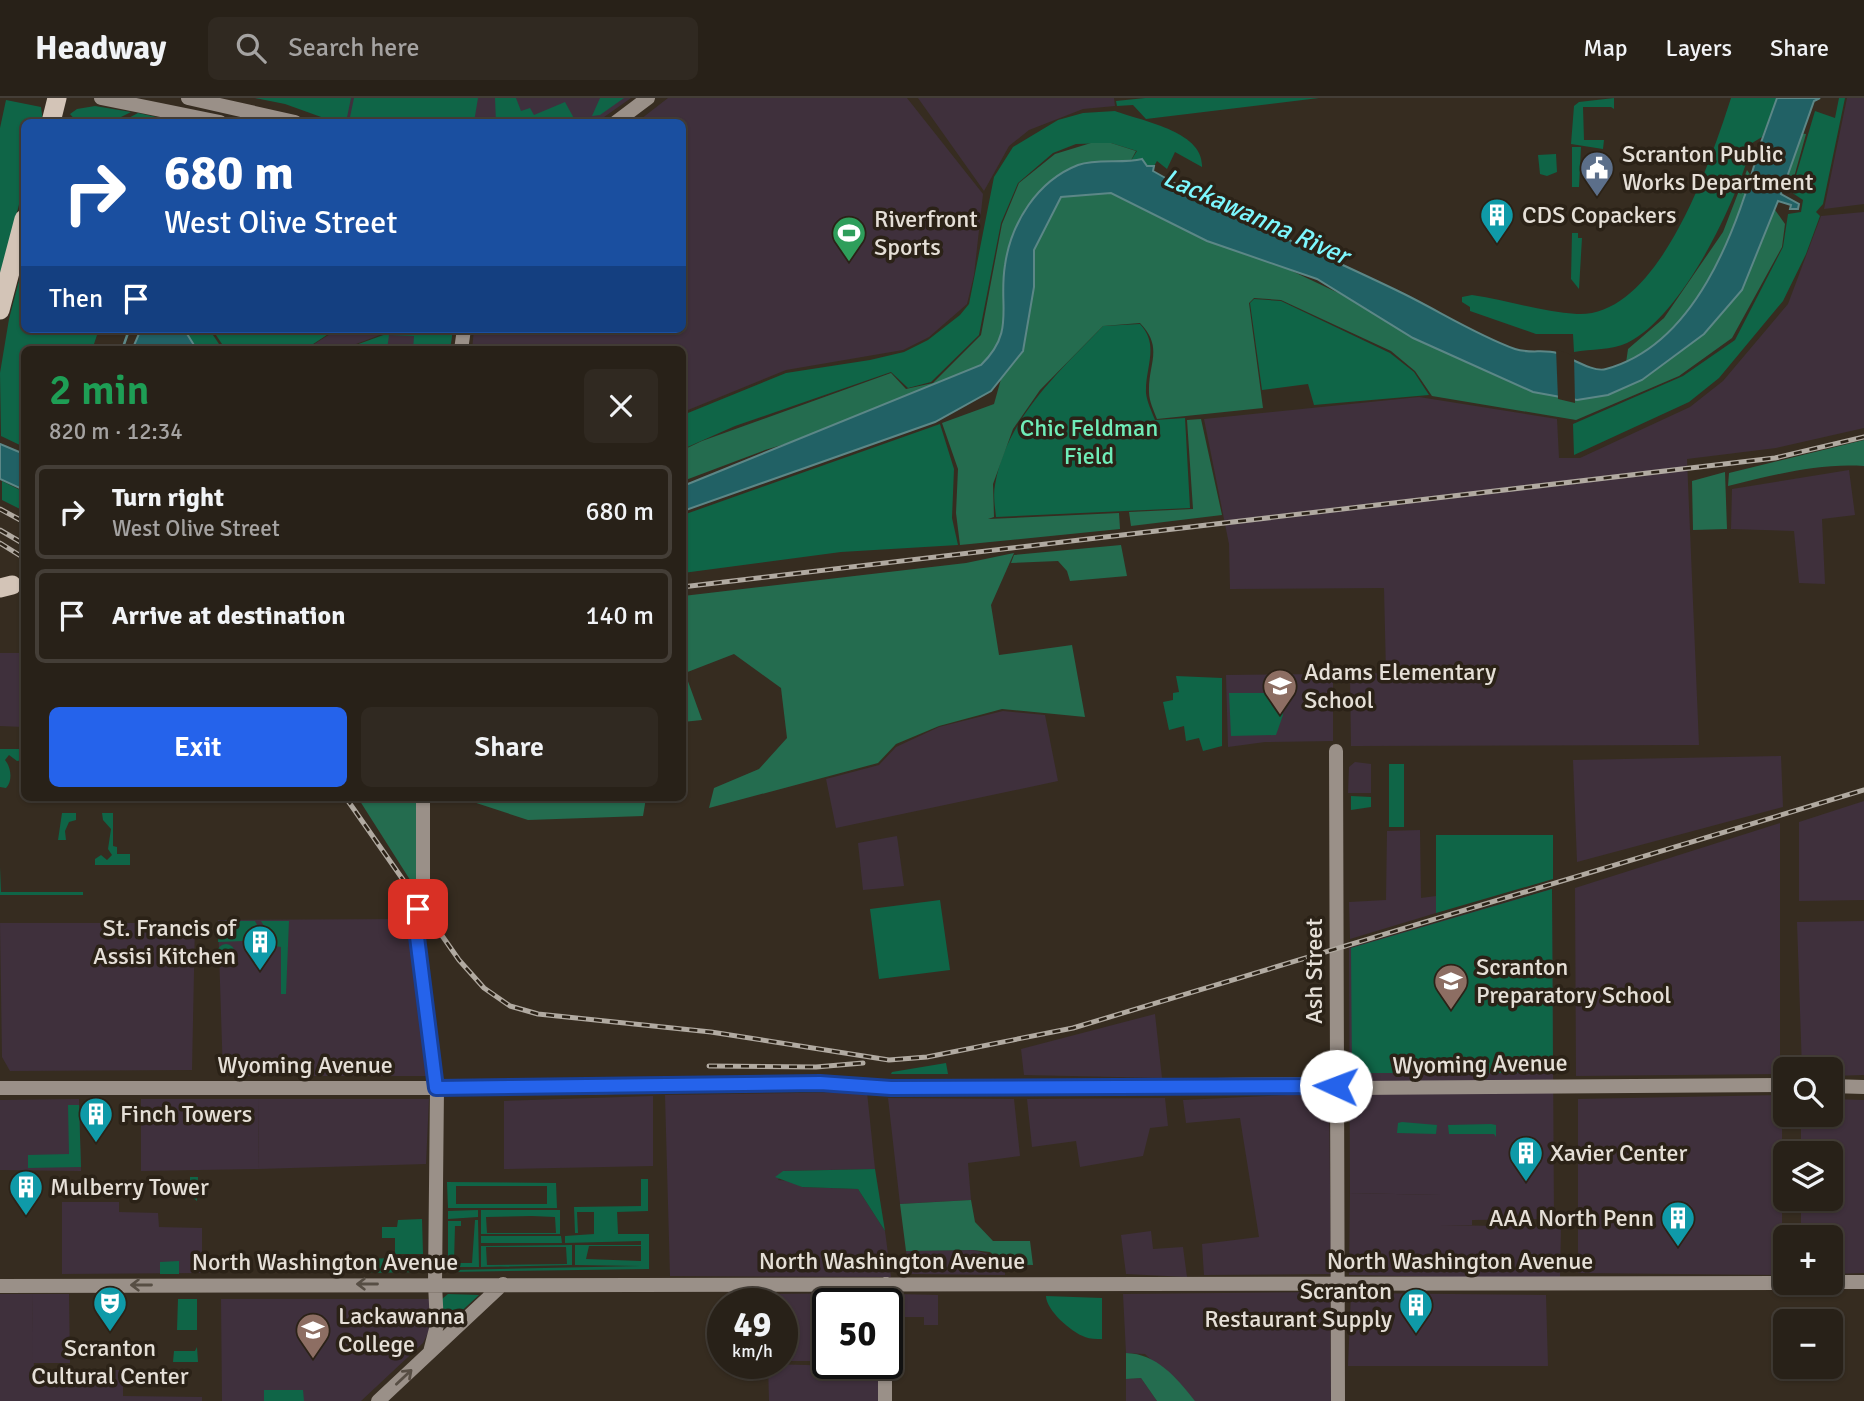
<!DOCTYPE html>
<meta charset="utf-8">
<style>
body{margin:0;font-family:Signika,sans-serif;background:#302921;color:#f1f3f6;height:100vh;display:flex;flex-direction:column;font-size:26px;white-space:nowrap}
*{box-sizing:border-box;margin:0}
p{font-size:23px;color:#a5a3a2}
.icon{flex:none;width:38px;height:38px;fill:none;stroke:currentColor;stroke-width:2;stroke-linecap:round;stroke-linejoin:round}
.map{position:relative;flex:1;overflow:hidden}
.sheet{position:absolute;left:21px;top:248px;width:665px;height:455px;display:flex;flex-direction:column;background:#282118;border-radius:10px;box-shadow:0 2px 5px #0004,0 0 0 2px #443e37}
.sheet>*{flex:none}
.hud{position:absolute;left:21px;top:21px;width:665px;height:214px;border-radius:10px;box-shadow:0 2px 5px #0004,0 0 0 2px #443e37;background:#1a4fa0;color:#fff;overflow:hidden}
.tools{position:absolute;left:1773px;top:959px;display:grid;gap:14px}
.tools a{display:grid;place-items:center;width:70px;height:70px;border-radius:10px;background:#282118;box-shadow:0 2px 5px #0004,0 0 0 2px #443e37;font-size:35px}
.speed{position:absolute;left:707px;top:1190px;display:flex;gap:14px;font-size:35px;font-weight:700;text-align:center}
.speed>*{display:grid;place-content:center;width:91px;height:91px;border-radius:50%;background:#282118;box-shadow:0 2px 5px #0004,0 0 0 2px #443e37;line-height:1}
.speed small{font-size:18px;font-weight:400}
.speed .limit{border:4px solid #111;border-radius:10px;background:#fff;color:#111}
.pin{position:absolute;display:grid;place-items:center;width:60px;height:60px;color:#fff;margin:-30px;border-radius:14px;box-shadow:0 4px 10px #0006}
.me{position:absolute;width:77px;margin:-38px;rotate:272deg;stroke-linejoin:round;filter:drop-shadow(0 0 5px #0008)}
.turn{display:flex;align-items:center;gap:24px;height:147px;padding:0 28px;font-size:32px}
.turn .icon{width:91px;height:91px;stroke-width:2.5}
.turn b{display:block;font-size:49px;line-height:60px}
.then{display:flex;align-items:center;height:66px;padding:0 28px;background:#0003;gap:14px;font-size:26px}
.round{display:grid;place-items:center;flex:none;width:74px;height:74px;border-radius:10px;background:#302921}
.summary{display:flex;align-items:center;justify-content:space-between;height:119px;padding:0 28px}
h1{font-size:42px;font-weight:600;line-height:52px;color:#1e9e55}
.action{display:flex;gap:14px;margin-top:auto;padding:14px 28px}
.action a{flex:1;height:80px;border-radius:10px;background:#2563eb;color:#fff;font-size:28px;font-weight:600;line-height:80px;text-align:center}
.action a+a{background:#302921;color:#f1f3f6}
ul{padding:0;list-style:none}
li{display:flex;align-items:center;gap:21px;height:94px;margin:0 14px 10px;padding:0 14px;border:4px solid #443e37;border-radius:10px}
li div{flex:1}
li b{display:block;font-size:26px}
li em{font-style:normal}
header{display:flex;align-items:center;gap:42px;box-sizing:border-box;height:98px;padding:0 35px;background:#282118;border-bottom:2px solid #443e37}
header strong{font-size:33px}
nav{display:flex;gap:38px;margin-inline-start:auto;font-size:24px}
.search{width:490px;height:63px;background:#302921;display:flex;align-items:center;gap:18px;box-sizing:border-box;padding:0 24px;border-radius:10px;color:#a5a3a2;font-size:26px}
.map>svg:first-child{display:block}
.commercial{fill:#3f303c}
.education{fill:#3f303d}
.green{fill:#0f6547;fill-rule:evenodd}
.forest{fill:#246c4f}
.water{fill:#216165;stroke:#5c8787;stroke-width:2}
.pier{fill:#362c20}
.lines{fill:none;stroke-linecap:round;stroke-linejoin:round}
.stream{stroke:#5c8787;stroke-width:2.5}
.secondary{stroke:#9a9088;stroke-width:14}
.highway{stroke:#d3c4b7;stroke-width:19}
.rail-casing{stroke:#b1aaa1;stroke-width:5}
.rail{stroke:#2b2217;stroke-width:2.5;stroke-dasharray:8;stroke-linecap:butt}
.oneway{stroke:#574e44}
.route-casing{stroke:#184099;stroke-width:18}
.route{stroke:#2563eb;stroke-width:12}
.labels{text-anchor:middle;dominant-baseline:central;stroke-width:7;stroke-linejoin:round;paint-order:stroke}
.poi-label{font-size:24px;fill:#e5dfd7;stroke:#2b2217;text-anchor:start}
.park-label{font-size:24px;fill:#6fedb8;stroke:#2b2217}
.street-label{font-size:24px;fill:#e5dfd7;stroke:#2b2217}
.water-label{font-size:26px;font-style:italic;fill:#7df7fe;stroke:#2b2217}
</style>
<header>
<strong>Headway</strong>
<div class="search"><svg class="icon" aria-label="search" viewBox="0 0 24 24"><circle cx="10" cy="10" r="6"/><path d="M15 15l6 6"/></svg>Search here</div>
<nav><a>Map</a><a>Layers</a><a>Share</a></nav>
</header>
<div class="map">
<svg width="1864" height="1303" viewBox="0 0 1864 1303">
<rect width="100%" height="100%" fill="#362c20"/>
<path class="commercial" d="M668,0H907L983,96L974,177L967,206L929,239L903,252L786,272L683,314L682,252H472L474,231H682V24H637Z
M918,0H1114L1115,8L1083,11L1029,32L1009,48L984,93Z
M1847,0H1864V106L1824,111Z
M1864,114V330L1776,350L1687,361L1699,647L1351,648L1350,576L1386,575L1384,490L1230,491L1229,446L1204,321L1419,299L1557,321L1559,360H1580L1690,309L1723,283L1788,206L1821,118Z
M338,231H453L450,252H387L388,234L340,252H305Z
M1849,372L1855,417L1822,421L1825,486L1799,485L1794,433L1731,431L1732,391Z
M0,555H24V629L0,628Z
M1003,613L1045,617L1058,683L836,730L826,681L879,667L896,649L939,629Z
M1781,658L1783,709L1577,764L1573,662Z
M1355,664L1371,666V695H1348L1349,669Z
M1864,703V802L1799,803V724Z
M1780,725V976L1576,978L1575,790Z
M1420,732L1421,800L1436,798V815L1350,841L1349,804L1386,802L1387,733Z
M897,738L904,788L863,792L858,745Z
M407,821L429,978H223L218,822Z
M1864,823V977L1831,978L1830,971H1802L1797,824Z
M0,825H195L192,972L10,973L2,959Z
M1155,916L1162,980L1024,977L1021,951Z
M867,994L875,1071L783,1073L778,1082L791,1083L802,1089L858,1091L885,1133L891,1179L670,1178L665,997Z
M1329,995L1331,1176L1204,1177L1202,1146L1259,1139L1240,1020L1186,1025L1183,1002Z
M1782,997V1177L1578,1175V1001Z
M653,998V1068L504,1071V1003Z
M888,1000L1014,1001L1020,1058L968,1065L971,1102L900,1106Z
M1165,1000L1168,1028L1150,1030L1143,1058L1080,1069L1076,1043L1032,1049L1027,1001Z
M79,1001L81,1073L0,1072V1002Z
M259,1001H429L426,1066L258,1071Z
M1831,1001L1864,1002V1175L1831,1176L1830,1139H1801V1101H1830V1055H1801V1017H1830Z
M1350,1095L1441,1097V1127L1561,1129L1560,1181L1349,1177Z
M1151,1133L1153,1151L1183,1149L1187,1179L1126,1176L1121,1137Z
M973,1152L997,1158L1005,1166V1177L909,1176L906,1153Z
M1330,1194L1331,1303H1195L1145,1256L1126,1255L1123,1196Z
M880,1195V1206H828V1263H782V1206H757V1196Z
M1351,1195L1546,1197L1548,1268H1348Z
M0,1196H32L34,1272H123V1298L202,1299V1303H0Z
M898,1196L938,1197V1227H924V1219H897Z
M1141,1280L1157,1303H1126V1281Z"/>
<path class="education" d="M254,0H631L597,24H336L286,5Z
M1333,576V643L1265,644L1228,649L1226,577Z
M1552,791L1554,1121L1472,1122V1127H1440V1097L1350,1095L1349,850Z
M141,1001H259L258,1071L141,1073Z
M62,1104H119V1114L158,1115L159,1129L202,1130V1175L62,1176Z
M32,1196H69L70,1265H33Z
M221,1201H431V1229L423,1245L361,1303H222Z
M768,1266L881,1269V1303H769Z"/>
<path class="green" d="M255,0H351L346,24L337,21L335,24L285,6Z
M354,0H478L474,24H349Z
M495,0H516L521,13L530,10L534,17L565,4L576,24H496Z
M600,0H624L600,17L592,18Z
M1145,0H1319L1146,21L1133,7L1117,8L1116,3Z
M1614,0V11L1611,9H1583L1584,42H1604L1603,51L1571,46L1574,8L1579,4Z
M1731,0H1777L1762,39L1752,45C1738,102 1682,219 1627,245C1612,252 1591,251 1574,254L1573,236H1536L1470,213V209L1462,204V199L1472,197C1508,202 1541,214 1577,216C1659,220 1711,62 1731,0Z
M1839,0H1845L1823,106L1816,114L1820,118L1806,156L1783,203L1719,280L1689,304L1574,357L1573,326L1683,278L1735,242L1783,149L1788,116L1801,114L1803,102L1791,94L1815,13L1835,20Z
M6,2L41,9L43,24H24V86L0,184V30Z
M95,8L131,14L111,24H77L70,16L77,11Z
M1115,13C1141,23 1204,33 1202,69L1175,54L1167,71L1157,63L1154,68H1147L1142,60L1130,64L1137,53L1111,45L1076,46L1053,55L1018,85L1001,125L979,237L931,284L908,290L891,274L735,328L683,351V317L786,275L870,262L904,254L928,242L960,217L969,206L994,79L1013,49L1058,22L1083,15Z
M138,15L179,24H121Z
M1572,49H1581L1579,89H1572Z
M1556,56L1557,74L1547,78L1540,76L1538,57Z
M1572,135H1578V140H1582L1579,191L1571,181Z
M24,163V231H99L92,252H24V349L1,338L0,275L9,221Z
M1254,201L1281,203L1390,255L1414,274L1429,297L1314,307L1308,286L1262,292L1250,205Z
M1140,226C1160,247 1145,269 1146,295C1147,304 1152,314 1155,322L1185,320L1190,410L996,419C995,409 993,397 995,387C1006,321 1059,274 1103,228Z
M184,231H209L223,252H197Z
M212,231H336L304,252H226Z
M400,231H453L450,252H413L414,238L389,237L387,252H342Z
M940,326L954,371L952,420L958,447L841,454L683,475V417Z
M2,383L24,394V413L2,402Z
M1176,578L1222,580V648L1203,653L1199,640L1186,643L1184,628L1169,632L1163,604L1173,602V595L1179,594Z
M1229,595H1282L1283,617L1276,637L1231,638Z
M0,651H24V662L17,663L9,657L5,662C11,669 13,683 6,690L0,689Z
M1389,666H1404V729H1389Z
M1351,698L1371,699V709L1351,712Z
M62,715H76V722L69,724L65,733L66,742H58Z
M102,715H113V748L117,749V756H130V767H95V761L101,757L107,762L112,757L108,751L111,731L103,722Z
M1436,737H1553V781L1436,815Z
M0,769L1,794H83V797H0Z
M1552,791L1553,975H1352L1351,850Z
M940,802L950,872L879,881L870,811Z
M227,823H255L265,842L218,844L219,826Z
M261,823H289L286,896H281V849L268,847V835Z
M217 855a9 9 0 1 1 18 0a9 9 0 1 1-18 0Z
M946,965L948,976H891L892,974Z
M68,1007H79L81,1069L28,1070V1057L69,1056Z
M1402,1024L1437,1027L1436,1036L1397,1035L1398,1025Z
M1491,1026L1496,1027V1039L1494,1036H1449L1448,1027Z
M875,1071L885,1133L858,1091L802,1089L775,1079L783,1073Z
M190,1079H198L197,1103L191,1098H171V1087H190Z
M641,1081H648V1113L617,1114L618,1136H649V1171L448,1174V1167H454V1172L641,1168L575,1167V1147H641V1143L565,1145V1138L594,1136V1114H577L578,1135H575L574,1109L641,1108ZM589,1148H641V1163L586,1161Z
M447,1084L556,1085L557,1110H448ZM456,1088H547V1106H456Z
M478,1112V1119L448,1121V1113Z
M481,1112H560V1136H481ZM532,1118L555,1119L556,1135H487L486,1119Z
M422,1121L423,1156H395V1140H382V1129H397L398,1122Z
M475,1122H478L479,1169H457V1165H472Z
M448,1123H461V1128H455L454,1164H448Z
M481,1138H561L562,1145H481Z
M572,1147V1167L481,1169V1148ZM486,1149H566L567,1166L487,1167Z
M423,1159V1174L365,1175L364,1161Z
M179,1163V1176H160V1164Z
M448,1196L479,1197L443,1230L442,1201Z
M1046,1198L1102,1200V1241C1096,1241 1090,1241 1085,1239C1071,1234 1046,1212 1046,1198Z
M178,1201H197V1232H177Z
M197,1249L198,1264H173L174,1253H195Z
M264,1292H303L304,1303H264Z"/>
<path class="forest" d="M1797,35L1806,36L1791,90L1782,93Z
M1091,45H1111L1136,53L1130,64L1273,164L1446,246L1624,279L1628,251L1664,220L1723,134L1747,72L1785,126L1782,149L1732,240L1679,278L1576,322L1432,298L1415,273L1391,253L1281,202L1254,200L1249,205L1263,310L1157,321C1154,313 1149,303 1149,294C1148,265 1164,250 1140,225L1103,228L1040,292L1013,331L993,386L994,419L988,421L1119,415L1120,431L960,447L956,415L958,371L942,325L994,306L1001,281L765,352L683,383V352L702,343L891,275L906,291L933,285L981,237L1002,126L1019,85L1055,56Z
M1201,321L1222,417L1131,428L1129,414L1193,411L1187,322Z
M1864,342V368C1817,365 1774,377 1728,388L1729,375Z
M1725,374L1727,431L1693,432L1692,383Z
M1121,447L1127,478L1070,483L1067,473L1058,463L1011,465L1014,457Z
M1014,455L991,507L999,557L1072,547L1085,619L1002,611L939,628L896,646L878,665L709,710L714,690L759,671L787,640L781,590L734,556L685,575L702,622L683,624V498L966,465Z
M358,700H418L419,796Z
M461,700H646L643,718L528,722Z
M971,1102L975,1124L993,1143H1030L1033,1167L1005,1166L990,1154L973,1152L906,1153L900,1106Z
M1126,1255C1157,1256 1176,1279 1195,1303H1157L1141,1280L1126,1281Z"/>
<path class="water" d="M1777,0H1820L1814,3L1781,96L1799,106L1798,111H1790L1791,107L1778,103L1742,192L1704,236L1642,282L1608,297L1577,302L1533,294L1413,240L1317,181L1207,143L1111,95L1061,99L1034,152V189L1023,253L991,293L935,324L683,413V388L981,267C1016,233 998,209 1005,167C1011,125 1037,83 1078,67C1097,60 1122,66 1142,61L1147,68H1154L1153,73C1231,118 1315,153 1396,192C1436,211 1474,236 1515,251C1529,256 1544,251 1557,255C1570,259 1593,275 1606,271C1695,247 1736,134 1758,54L1755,52L1759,50Z
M141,231H184L197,252H132Z
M0,346L24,356V392L0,381Z"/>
<path class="pier" d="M1556,251L1574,258L1575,305L1558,301Z"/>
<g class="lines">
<path class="stream" d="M122,252L129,232"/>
<path class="secondary" d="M101,0L220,24
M188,0L295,24
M616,24L648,0
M461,252L464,231
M1336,653L1338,1303
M423,700V790L415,823L437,990L435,1186L437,1227L430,1254
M400,811L437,810
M1830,988L1864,989
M0,990H549L820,986L891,990L1323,986L1355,990L1785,987
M1830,1184H1864
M0,1188L1785,1185
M886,1206V1186
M885,1265V1303
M378,1303L503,1186"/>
<path class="highway" d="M51,24L57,0
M0,212L24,121
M0,490L12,487"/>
<g class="rail-casing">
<path id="rail" d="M0,411L24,424
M0,432L24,446
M0,445L24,460
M682,489L1775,360L1864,339
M346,700L459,862L484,890L510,908L538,916L711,934L889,962L927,959L1073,930L1864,692
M709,968L816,969L863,965"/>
</g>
<use href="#rail" class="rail"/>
</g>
<defs><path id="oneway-shaft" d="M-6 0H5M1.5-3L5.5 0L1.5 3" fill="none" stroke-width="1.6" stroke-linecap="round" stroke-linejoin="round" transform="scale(1.75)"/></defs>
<g class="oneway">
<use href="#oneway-shaft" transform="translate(367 1186) rotate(180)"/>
<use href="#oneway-shaft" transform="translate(141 1187) rotate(180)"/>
<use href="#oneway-shaft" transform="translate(404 1279) rotate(-43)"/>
</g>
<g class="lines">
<g class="route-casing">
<path id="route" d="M418,811L415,823L436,990L820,985L891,990L1336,988"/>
</g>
<use href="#route" class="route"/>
</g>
<defs>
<g id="civic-pin" transform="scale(1.75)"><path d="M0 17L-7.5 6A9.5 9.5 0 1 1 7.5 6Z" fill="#5c6f8a" stroke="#2b2217"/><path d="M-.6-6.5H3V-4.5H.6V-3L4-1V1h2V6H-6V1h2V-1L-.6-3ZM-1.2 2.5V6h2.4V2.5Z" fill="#fff"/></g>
<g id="building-pin" transform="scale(1.75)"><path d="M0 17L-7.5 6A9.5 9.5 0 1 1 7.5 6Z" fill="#0f9aa8" stroke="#2b2217"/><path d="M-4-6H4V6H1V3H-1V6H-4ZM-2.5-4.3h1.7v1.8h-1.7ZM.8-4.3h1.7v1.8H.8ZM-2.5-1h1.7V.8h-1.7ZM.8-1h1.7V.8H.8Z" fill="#fff"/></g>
<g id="stadium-pin" transform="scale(1.75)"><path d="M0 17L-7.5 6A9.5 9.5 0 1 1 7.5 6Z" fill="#2e9e5b" stroke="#2b2217"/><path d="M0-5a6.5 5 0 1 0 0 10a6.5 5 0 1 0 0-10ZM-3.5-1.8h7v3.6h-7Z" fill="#fff"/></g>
<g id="school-pin" transform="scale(1.75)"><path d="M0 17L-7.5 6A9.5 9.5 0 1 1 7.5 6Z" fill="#8d6e63" stroke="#2b2217"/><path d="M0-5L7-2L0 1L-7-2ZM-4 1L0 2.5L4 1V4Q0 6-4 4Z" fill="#fff"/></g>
<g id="theatre-pin" transform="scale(1.75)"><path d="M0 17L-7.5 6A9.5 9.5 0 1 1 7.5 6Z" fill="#0f9aa8" stroke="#2b2217"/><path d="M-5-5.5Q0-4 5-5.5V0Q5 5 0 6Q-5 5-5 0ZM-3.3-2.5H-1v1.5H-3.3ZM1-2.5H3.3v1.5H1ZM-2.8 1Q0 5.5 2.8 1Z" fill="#fff"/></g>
<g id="university-pin" transform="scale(1.75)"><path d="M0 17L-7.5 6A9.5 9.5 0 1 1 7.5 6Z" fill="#8d6e63" stroke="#2b2217"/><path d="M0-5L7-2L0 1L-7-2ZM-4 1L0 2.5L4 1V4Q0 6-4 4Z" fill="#fff"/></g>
</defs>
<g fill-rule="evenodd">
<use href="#civic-pin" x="1597" y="70"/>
<use href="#building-pin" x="1497" y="117"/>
<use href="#stadium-pin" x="849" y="135"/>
<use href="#school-pin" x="1280" y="588"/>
<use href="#building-pin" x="260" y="844"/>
<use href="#school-pin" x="1451" y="883"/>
<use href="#building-pin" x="96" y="1016"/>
<use href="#building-pin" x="1526" y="1055"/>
<use href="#building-pin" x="26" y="1089"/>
<use href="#building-pin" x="1678" y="1120"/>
<use href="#theatre-pin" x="110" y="1205"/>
<use href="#building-pin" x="1416" y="1207"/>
<use href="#university-pin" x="313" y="1232"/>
</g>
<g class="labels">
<g class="poi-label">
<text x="1622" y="56">Scranton Public<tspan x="1622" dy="28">Works Department</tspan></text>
<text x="1522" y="117">CDS Copackers</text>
<text x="874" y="121">Riverfront<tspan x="874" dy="28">Sports</tspan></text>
<text x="1304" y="574">Adams Elementary<tspan x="1304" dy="28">School</tspan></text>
<text x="236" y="830" text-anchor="end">St. Francis of<tspan x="236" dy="28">Assisi Kitchen</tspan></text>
<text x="1476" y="869">Scranton<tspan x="1476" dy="28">Preparatory School</tspan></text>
<text x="120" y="1016">Finch Towers</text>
<text x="1550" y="1055">Xavier Center</text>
<text x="50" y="1089">Mulberry Tower</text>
<text x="1654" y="1120" text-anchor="end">AAA North Penn</text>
<text x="1392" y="1193" text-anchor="end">Scranton<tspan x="1392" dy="28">Restaurant Supply</tspan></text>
<text x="338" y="1218">Lackawanna<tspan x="338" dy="28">College</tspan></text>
<text x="110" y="1250" text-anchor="middle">Scranton<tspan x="110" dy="28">Cultural Center</tspan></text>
</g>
<g class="park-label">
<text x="1089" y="330">Chic Feldman<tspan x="1089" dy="28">Field</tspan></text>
</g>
<g class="street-label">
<text transform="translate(1314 873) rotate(-90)">Ash Street</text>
<text transform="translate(1480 966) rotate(-1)">Wyoming Avenue</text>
<text x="305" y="967">Wyoming Avenue</text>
<text x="892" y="1163">North Washington Avenue</text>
<text x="1460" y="1163">North Washington Avenue</text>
<text x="325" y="1164">North Washington Avenue</text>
</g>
<g class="water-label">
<text transform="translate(1256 119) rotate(24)">Lackawanna River</text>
</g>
</g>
</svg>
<div class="tools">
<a><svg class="icon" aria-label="search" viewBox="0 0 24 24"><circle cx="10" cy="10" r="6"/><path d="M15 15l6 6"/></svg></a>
<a><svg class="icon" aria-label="layers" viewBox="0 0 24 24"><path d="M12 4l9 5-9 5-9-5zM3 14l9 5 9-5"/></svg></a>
<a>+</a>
<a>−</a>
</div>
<div class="speed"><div>49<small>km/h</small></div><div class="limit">50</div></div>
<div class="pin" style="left:418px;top:811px;background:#d93025"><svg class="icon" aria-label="arrive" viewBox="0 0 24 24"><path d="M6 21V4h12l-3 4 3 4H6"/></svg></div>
<svg class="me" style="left:1336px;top:988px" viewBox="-20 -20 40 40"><circle r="19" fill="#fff"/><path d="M0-13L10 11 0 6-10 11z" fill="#2563eb"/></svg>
<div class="hud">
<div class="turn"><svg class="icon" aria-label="right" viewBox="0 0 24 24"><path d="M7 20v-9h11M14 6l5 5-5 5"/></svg><div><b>680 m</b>West Olive Street</div></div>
<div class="then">Then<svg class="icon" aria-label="arrive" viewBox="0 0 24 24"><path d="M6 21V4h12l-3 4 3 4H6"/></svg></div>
</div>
<section class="sheet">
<div class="summary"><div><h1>2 min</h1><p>820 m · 12:34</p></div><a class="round"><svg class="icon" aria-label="close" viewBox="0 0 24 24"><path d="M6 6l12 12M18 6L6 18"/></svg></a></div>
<ul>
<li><svg class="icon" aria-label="right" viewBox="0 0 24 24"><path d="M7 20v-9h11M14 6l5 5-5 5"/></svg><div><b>Turn right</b><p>West Olive Street</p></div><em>680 m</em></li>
<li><svg class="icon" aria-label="arrive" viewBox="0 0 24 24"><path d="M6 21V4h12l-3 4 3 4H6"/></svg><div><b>Arrive at destination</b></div><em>140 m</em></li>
</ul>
<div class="action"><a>Exit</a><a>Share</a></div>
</section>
</div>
